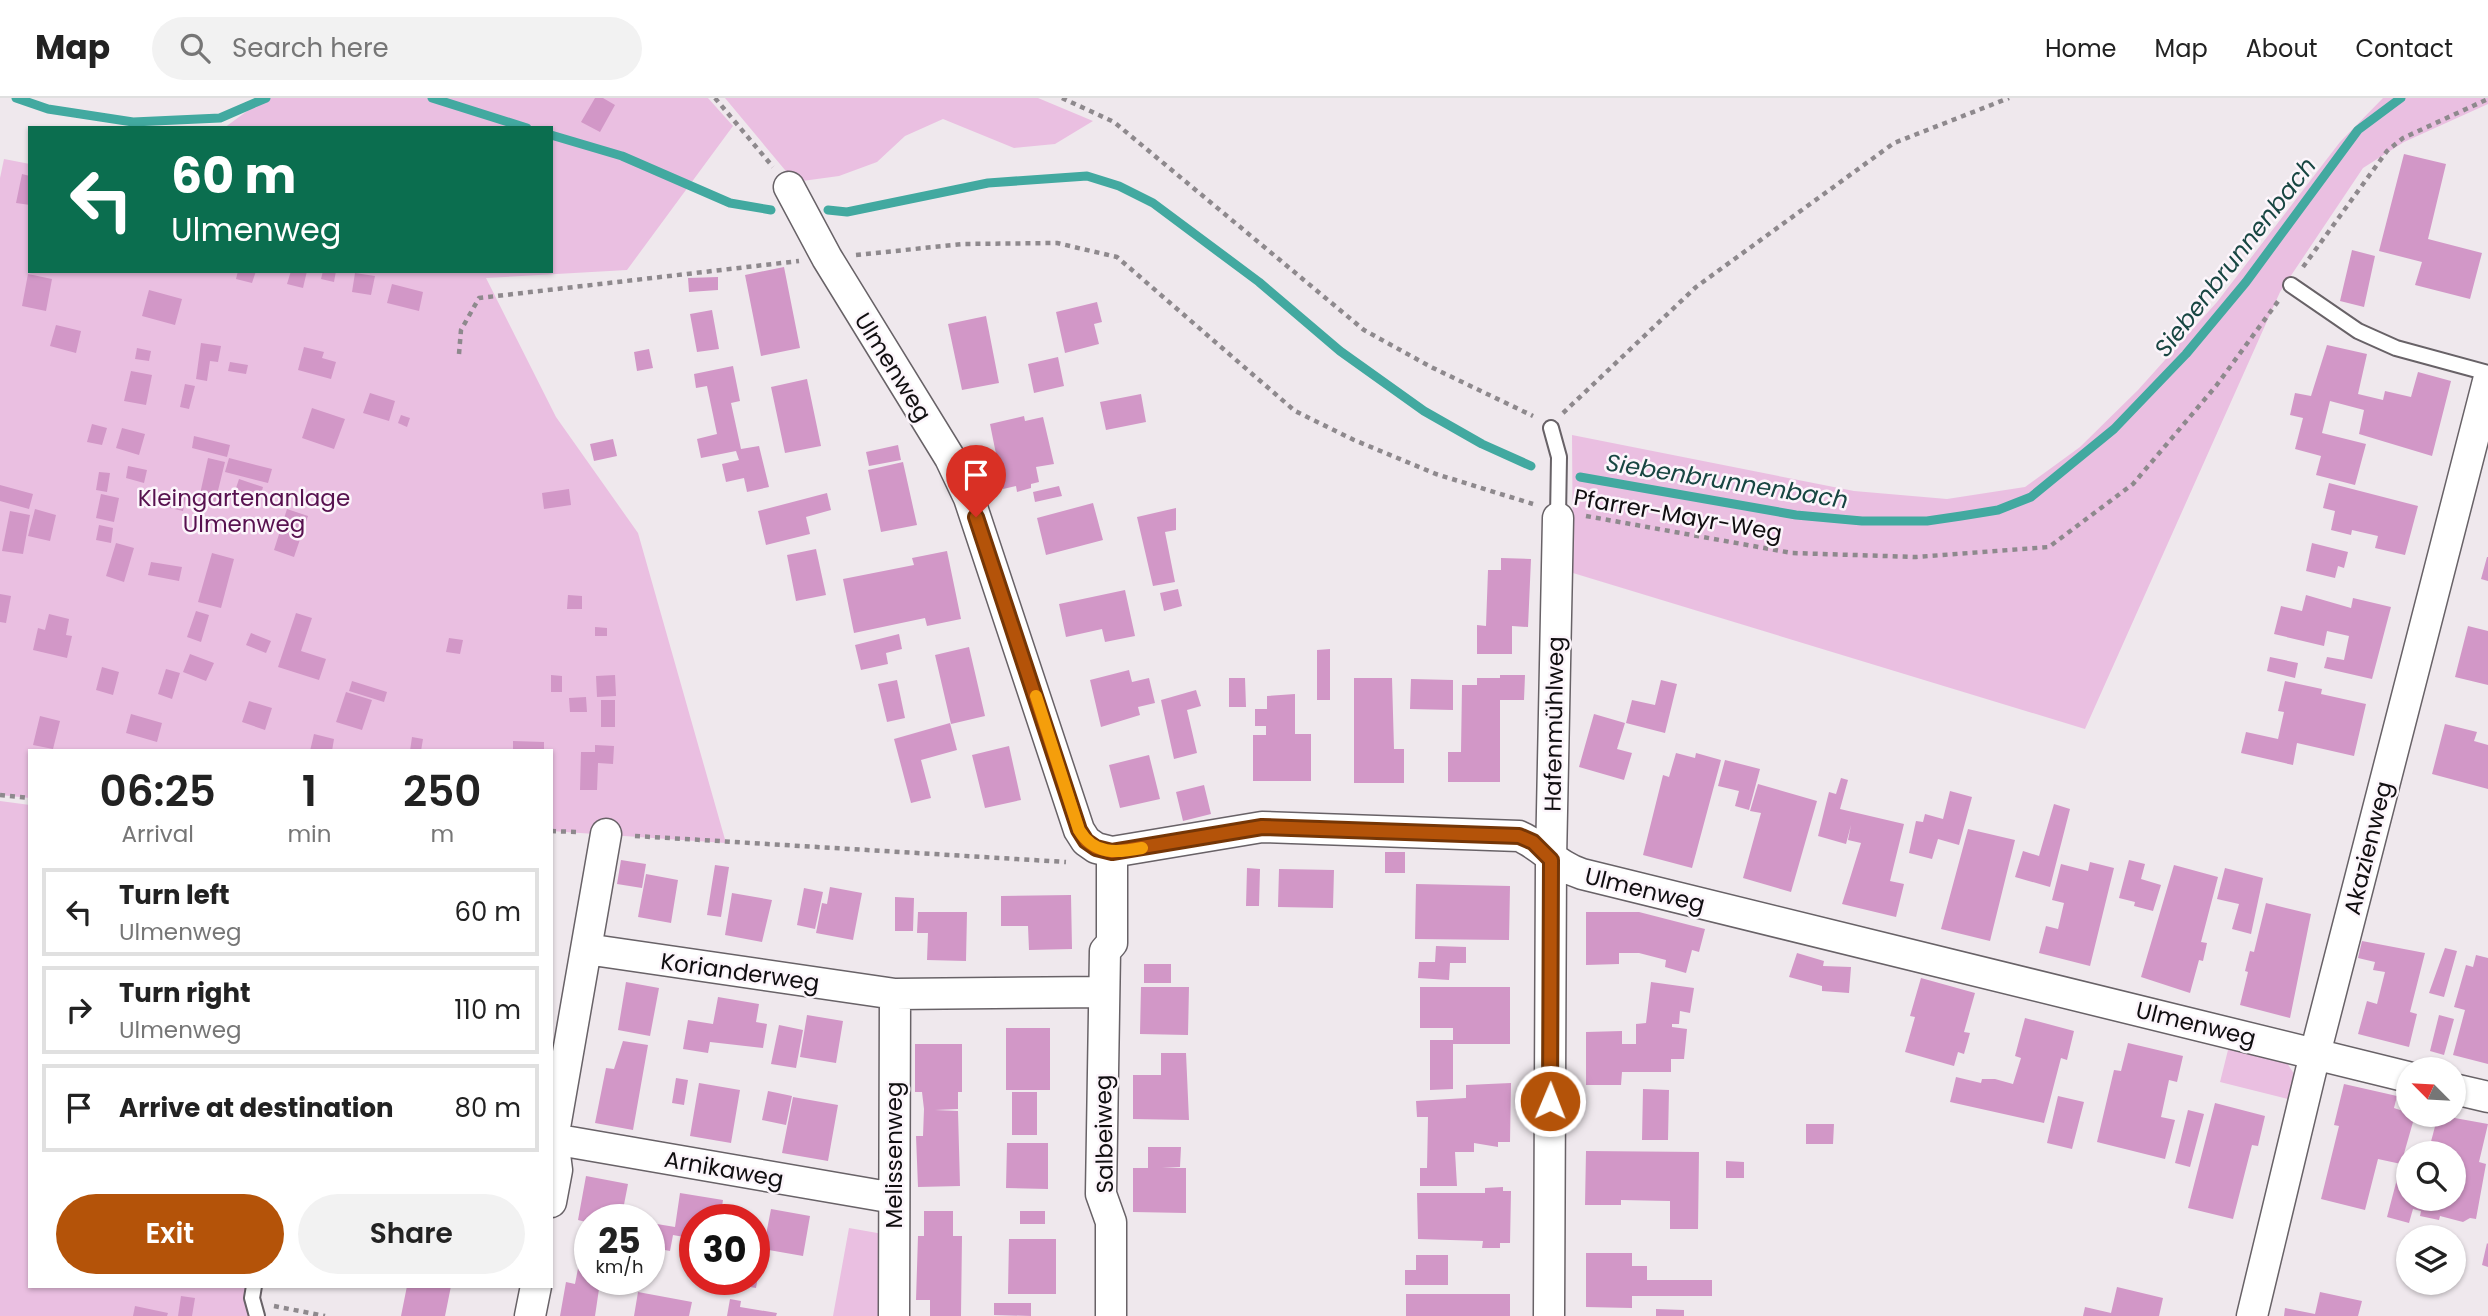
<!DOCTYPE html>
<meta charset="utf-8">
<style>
body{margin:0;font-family:Poppins,sans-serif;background:#f2f2f2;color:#222;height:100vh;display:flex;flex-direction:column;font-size:26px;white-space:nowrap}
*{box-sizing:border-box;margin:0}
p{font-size:23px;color:#767676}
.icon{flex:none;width:38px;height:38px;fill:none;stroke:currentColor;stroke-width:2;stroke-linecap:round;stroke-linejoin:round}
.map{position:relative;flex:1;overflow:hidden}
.panel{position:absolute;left:28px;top:651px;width:525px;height:539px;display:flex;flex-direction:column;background:#fff;border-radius:0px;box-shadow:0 2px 5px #0004}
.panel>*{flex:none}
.guide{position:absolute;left:28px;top:28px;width:525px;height:147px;border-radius:0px;box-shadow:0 2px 5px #0004;background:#0b6e4f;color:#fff;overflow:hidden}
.needle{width:46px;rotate:294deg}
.buttons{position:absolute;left:2396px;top:959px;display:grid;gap:14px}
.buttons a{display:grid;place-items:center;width:70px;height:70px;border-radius:50%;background:#fff;box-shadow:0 2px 5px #0004;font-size:35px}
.speed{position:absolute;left:574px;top:1106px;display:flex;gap:14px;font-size:35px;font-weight:700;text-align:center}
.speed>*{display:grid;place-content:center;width:91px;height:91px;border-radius:50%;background:#fff;box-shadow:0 2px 5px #0004;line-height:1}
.speed small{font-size:18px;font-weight:400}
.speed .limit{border:10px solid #d22;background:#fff;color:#111}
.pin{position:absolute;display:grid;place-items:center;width:60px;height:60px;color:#fff;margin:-72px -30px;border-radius:50% 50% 50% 0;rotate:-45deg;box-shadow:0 0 7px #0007}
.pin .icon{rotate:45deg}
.me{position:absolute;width:77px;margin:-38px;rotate:1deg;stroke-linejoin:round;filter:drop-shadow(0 0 5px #0008)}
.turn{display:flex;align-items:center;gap:24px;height:147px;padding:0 28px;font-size:32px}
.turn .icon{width:91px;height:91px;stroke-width:2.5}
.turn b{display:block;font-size:49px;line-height:60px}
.eta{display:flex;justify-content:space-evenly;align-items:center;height:119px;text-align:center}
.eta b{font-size:42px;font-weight:600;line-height:49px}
.primary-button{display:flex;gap:14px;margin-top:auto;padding:14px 28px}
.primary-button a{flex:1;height:80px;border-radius:42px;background:#b45309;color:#fff;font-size:28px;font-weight:600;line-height:80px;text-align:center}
.primary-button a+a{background:#f2f2f2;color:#222}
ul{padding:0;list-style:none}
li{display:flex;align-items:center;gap:21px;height:88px;margin:0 14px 10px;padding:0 14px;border:4px solid #e0e0e0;border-radius:0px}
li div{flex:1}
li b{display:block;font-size:26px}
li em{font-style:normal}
header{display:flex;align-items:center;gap:42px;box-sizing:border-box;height:98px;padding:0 35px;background:#fff;border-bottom:2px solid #e0e0e0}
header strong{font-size:33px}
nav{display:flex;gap:38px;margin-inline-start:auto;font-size:24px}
.search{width:490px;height:63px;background:#f2f2f2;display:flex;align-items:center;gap:18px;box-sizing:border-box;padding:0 24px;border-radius:38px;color:#767676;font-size:26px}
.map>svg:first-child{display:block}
.green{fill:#eabfe1}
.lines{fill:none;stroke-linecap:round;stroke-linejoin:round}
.stream{stroke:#42a9a0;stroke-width:9}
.building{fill:#d297c7}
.service-casing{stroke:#686267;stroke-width:18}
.minor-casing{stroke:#686267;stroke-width:33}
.path{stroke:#8e898d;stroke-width:4.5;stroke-dasharray:5 5;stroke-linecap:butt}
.service{stroke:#fff;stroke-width:14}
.minor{stroke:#fff;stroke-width:30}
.route-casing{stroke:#753606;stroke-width:18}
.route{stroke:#b45309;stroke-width:12}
.slow{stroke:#f59e0b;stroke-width:12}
.labels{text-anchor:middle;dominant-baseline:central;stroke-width:5;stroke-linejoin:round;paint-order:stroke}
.street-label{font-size:23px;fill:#100e10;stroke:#fcf5fb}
.park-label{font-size:23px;fill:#57114f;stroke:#fcf5fb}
.water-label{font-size:24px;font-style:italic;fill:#184642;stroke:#fcf5fb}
</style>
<header>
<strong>Map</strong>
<div class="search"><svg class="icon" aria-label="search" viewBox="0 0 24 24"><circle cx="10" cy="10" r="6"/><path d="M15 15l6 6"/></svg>Search here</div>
<nav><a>Home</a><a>Map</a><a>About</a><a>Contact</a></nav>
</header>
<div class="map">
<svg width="2488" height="1218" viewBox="0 0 2488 1218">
<rect width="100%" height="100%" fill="#efe8ed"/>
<path class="green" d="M265,0H708L733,28L627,172L486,180L556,319L638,435L726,745L551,733V653H30V700L0,697V80L4,61L30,66V173H551V30H224Z
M725,0H1038L1093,23L1055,46L1014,50L943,21L905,38L877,64L839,78L795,84Z
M2383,0H2488V6L2404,44L2363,70L2280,194L2085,631L1573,475L1572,337L1854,393L1947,401L2025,389L2080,349L2138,292L2217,204L2340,44Z
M0,703L30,707V1188H254L257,1218H0Z
M2229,948L2285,962L2298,982L2296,1003L2220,984Z
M849,1130L883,1136V1218H833Z"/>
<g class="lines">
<path class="stream" d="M16,0L48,11L133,24L220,20L266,0
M432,0L527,30
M551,37L622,58L730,105L771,112
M828,112L847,114L988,85L1087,78L1119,88L1153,105L1259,184L1340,253L1424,313L1482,346L1531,368
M1580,379L1796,417L1862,423H1927L1961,418L1998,412L2031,399L2114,331L2186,256L2246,184L2358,32L2401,0"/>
</g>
<path class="building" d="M595,0H603L615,7L600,34L581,24Z
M2404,56L2446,66L2428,141L2482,155L2470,201L2415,187L2422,164L2379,153Z
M22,76L30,78V107L16,105Z
M2352,152L2375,158L2364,209L2340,203Z
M784,169L800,250L761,258L745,177Z
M238,173H256L252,185L236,181Z
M291,173H307L303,190L287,186Z
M323,173H336L334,184L321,181Z
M355,175L375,178L371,197L352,194Z
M28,176L52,181L46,213L22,208Z
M718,179V192L689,194L688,180Z
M392,186L423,194L419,213L387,205Z
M149,192L182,201L175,227L142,218Z
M1097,204L1102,224L1094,226L1099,246L1065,255L1056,214Z
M712,212L719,251L697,254L690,216Z
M986,218L999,285L962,292L948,226Z
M56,227L81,233L76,255L50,248Z
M201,245L221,248L218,264L210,263L207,283L196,281Z
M2327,247L2367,256L2358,296L2383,302L2385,293L2411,299L2418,274L2451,283L2432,358L2359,336L2364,312L2330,303L2322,335L2366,346L2355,387L2316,377L2321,358L2295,351L2303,320L2290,317L2295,295L2311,298Z
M304,249L324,254L322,260L336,264L331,281L298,272Z
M137,250L151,253L149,263L135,261Z
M649,251L653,270L637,273L634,254Z
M1058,259L1064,288L1034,295L1028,266Z
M230,264L248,267L246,276L228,273Z
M733,268L740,303L731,305L741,351L759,348L769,389L747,394L744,380L726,384L722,366L739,362L736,353L701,360L697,341L717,336L707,288L696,290L694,276Z
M131,273L152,277L146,307L124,303Z
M807,281L821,348L785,355L771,289Z
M185,286L195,288L189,311L180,309Z
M370,295L395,303L389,323L363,315Z
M1141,296L1146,324L1106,332L1100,304Z
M312,310L345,321L334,351L302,340Z
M401,317L410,320L407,329L398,325Z
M1024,318L1025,323L1043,319L1054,366L1036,369L1039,384L1031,386V390L1017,394L1016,388L1003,391L990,326Z
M92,326L107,330L102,347L87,344Z
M122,330L145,336L139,357L116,350Z
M194,338L230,347L227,359L192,350Z
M613,341L617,358L594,363L590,346Z
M898,347L901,362L869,368L866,354Z
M208,360L225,364L214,409L198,405Z
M229,360L272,371L268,385L225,374Z
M903,364L917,427L881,434L868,372Z
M128,368L147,372L144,385L126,380Z
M99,374L110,375L107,394L96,392Z
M239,381L263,389L259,404L234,396Z
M2329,385L2418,408L2405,457L2375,450L2378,438L2352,432L2351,437L2331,432L2335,413L2323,410Z
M0,387L33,396L29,411L0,403Z
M1059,388L1062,398L1035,404L1033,394Z
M569,391L571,407L544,411L542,395Z
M827,395L831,412L806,419L810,436L766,447L758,413Z
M101,396L119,400L114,424L96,420Z
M173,396L186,399L183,413L170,410Z
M1093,405L1103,442L1046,457L1037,420Z
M1176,410V432L1165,434L1175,484L1153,488L1137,419Z
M35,411L56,417L50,443L28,438Z
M287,411L308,418L294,459L274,452Z
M10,413L30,417L23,456L2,453Z
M99,427L113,430L111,445L96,442Z
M116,445L134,450L124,484L106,478Z
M2312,445L2348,454L2344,470L2338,468L2335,480L2306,473Z
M816,451L826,497L796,503L787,457Z
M947,453L961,521L927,528L925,520L854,535L843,481L914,467L912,460Z
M212,455L234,461L221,510L198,504Z
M2487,459H2488V483L2481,481Z
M1501,460L1531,461L1528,529L1512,528V556H1477V527L1486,528L1488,472H1501Z
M151,464L182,469L179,483L148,477Z
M1178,491L1182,508L1164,513L1160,495Z
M1125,492L1135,538L1105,544L1102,531L1066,539L1059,506Z
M0,496L11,498L6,525L0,524Z
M568,497L582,498V511H567Z
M2306,497L2351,510L2353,500L2391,509L2372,581L2324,570L2327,559L2344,562L2349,538L2327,533L2324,548L2274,536L2281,508L2302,513Z
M196,513L209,517L201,544L187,539Z
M296,515L312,520L301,553L326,561L319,582L278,569Z
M49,516L69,521L66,537L72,538L67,560L33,552L38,530L45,532Z
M2468,528L2488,533V587L2455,579Z
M595,529L607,530V538H595Z
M251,535L271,543L266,555L246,547Z
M899,536L902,551L886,555L888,566L861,572L855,547Z
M449,540L463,542L460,556L446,554Z
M969,549L985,618L951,626L935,557Z
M1330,551V602H1317V552Z
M190,556L214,565L206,583L183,574Z
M2270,559L2298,565L2295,580L2267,573Z
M102,569L119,574L113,597L96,592Z
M166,571L180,575L172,601L158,596Z
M1129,572L1132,584L1149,580L1155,605L1138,609L1140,617L1101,629L1090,582Z
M551,577L562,578V594H551Z
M615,577L616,598L597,599L596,578Z
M1500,577H1525L1524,602H1500V684H1448V654H1461L1462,587H1477V580H1500Z
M1229,580H1245L1246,609H1229Z
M1354,580H1392L1394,651H1404V685H1354Z
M1411,581L1453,582V612L1410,611Z
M897,582L905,620L887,624L878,586Z
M1661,582L1677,586L1665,635L1626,625L1632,602L1655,607Z
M352,583L387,594L384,604L349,593Z
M2285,583L2322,591L2321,596L2366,606L2354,658L2297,645L2293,667L2241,655L2246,634L2278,641L2284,614L2278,613Z
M1196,592L1201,608L1187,612L1197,655L1174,661L1161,602Z
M346,594L372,602L362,632L336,624Z
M1295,596V636H1311V683H1253V637H1266V628H1255V611H1267V598Z
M586,599L587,614H570L569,600Z
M601,602H615V629H601Z
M249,603L272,610L265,632L242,624Z
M131,616L162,625L157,644L126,635Z
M1594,616L1625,625L1617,651L1632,655L1624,682L1579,669Z
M40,618L60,623L53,651L33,647Z
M950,625L957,652L921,662L931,700L911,705L894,641Z
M2445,626L2477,634L2474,643L2488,647V691L2432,676Z
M314,636L334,641L332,653H310Z
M412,639L423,641L421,653H410Z
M513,643L544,644V653H513Z
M595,647L614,648L613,666L598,665L597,692H580L581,654H595Z
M1009,648L1021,702L985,710L972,657Z
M1676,655L1695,660L1696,655L1721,662L1692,770L1643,757L1663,677L1669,679Z
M1149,657L1160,701L1120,710L1109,667Z
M1725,662L1760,671L1749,712L1735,708L1739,693L1718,688Z
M1841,680L1848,682L1840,711L1904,726L1890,783L1904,786L1896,819L1842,806L1861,745L1848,742L1851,727L1846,746L1818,738L1829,694L1836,696Z
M1758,686L1817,703L1791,794L1743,780L1761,715L1750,713Z
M1204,687L1211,716L1183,723L1176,694Z
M1950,693L1972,699L1959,747L1938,741L1932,761L1909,755L1916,723L1923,724L1925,716L1943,721Z
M2054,706L2070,711L2050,789L2015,779L2023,753L2039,758Z
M1968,731L2015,742L1990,843L1941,831Z
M1385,754H1405V775H1385Z
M621,762L646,766L642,790L617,786Z
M2129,762L2145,766L2141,781L2161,787L2153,813L2134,808L2135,804L2119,800Z
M2090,764L2114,770L2090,868L2039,855L2046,828L2058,831L2064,805L2052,802L2061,766L2088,773Z
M715,767L729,769L721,819L707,817Z
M2174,767L2218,779L2201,844L2207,845L2203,863L2199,862L2190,895L2141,879Z
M1247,770L1260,771L1259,808H1246Z
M2225,770L2263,780L2251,836L2232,831L2239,806L2217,801Z
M1279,771L1334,772L1333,810L1278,809Z
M646,776L678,782L671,825L638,819Z
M1416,786L1510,788L1509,842L1415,841Z
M830,789L862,795L853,842L816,835L822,805L827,806Z
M804,790L823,794L815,831L797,827Z
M732,795L772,802L762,844L725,837Z
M1071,797L1072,851L1029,852L1028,828H1001V798Z
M895,799L914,800L913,833H895Z
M2266,805L2311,816L2290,920L2240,907L2248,874L2245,873L2250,853L2254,854Z
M918,814H967L966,863L927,862L928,835H917Z
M1586,814H1639L1705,831L1699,854L1692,852L1686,875L1665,869L1666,862L1639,855H1619V866L1586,867Z
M2362,843L2425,855L2410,914L2417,916L2409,949L2358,936L2367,903L2377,906L2385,874L2373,872L2375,864L2358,860Z
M1436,848L1466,849V865H1450L1449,882L1418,880L1419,864H1435Z
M2445,850L2457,853L2444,899L2429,895Z
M1797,855L1824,863L1823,868L1851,869L1849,895L1822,893V888L1789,879Z
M2476,857L2488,860V966L2453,957L2465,912L2454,909L2466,867L2473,869Z
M1144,866H1171V885H1144Z
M1921,880L1975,895L1964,934L1970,935L1964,956L1958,954L1954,968L1905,954L1915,919L1910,918Z
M626,884L659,890L650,938L618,932Z
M1651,884L1694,890L1690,915L1680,913L1679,926H1672V929L1687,931L1684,961H1671V974H1622L1621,987H1586V934L1622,933V946H1636V926L1646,925Z
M1141,889H1189L1188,937L1140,936Z
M1420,889H1510V946H1453V991L1430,992V942H1453V930H1420Z
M718,899L759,906L756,924L767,926L763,950L710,944L708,955L683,951L688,922L713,926Z
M807,917L843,923L836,965L800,959Z
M2439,917L2454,921L2444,957L2430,953Z
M2025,920L2074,933L2067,962L2061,960L2044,1025L1950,1004L1956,979L1981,985L1982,981H1995L2013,986L2021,960L2015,958Z
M779,927L803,932L796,970L771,966Z
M1006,930H1050V992H1006Z
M623,943L648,947L633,1032L595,1025L606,970L614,971Z
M2128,945L2183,958L2177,984L2169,982L2161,1019L2175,1022L2165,1061L2097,1044L2114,972L2121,973Z
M915,946H962V994H958V1011L935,1012L958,1013L960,1088L918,1089L916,1038H923L924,1011L922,994H915Z
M1161,955H1186L1189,1022L1133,1021V977H1161Z
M676,980L688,982L684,1007L672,1005Z
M699,985L740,992L731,1045L690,1038Z
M1511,985L1510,1044H1498V1049L1474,1045V1054H1455L1457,1088H1420V1070H1427L1428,1019H1417L1416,1003L1466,1000V987Z
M2344,986L2397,998L2394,1010L2415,1017L2401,1066L2378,1061L2365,1112L2321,1101L2339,1028L2334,1027Z
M1643,991L1669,992L1668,1042H1642Z
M768,993L792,998L786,1027L762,1022Z
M1012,994H1037V1037H1012Z
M2058,998L2084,1004L2072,1051L2047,1045Z
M793,999L838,1007L828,1063L782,1055Z
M2215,1005L2265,1018L2258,1048L2252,1047L2233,1121L2188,1110Z
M2188,1012L2204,1016L2190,1069L2175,1065Z
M2438,1017L2488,1026L2479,1064L2486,1066L2476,1121L2470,1120L2463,1124L2440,1118L2439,1122L2420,1118L2421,1113L2413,1111L2409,1125L2387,1119L2401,1066L2408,1067V1101H2454V1055H2428Z
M1806,1026H1834L1833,1046H1806Z
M1007,1045H1048V1091L1006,1090Z
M1148,1049H1181L1180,1069L1162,1070H1186V1115L1133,1114V1070H1148Z
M1586,1053L1699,1054L1698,1131H1670V1103L1621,1102V1107H1585Z
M1726,1063L1744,1064V1080H1726Z
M586,1078L628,1086L621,1122H590V1125L578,1122Z
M1503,1089V1093H1511L1510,1145H1500V1150H1482L1483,1143L1418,1141L1417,1095H1485V1090Z
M680,1095L723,1102L720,1122H695V1141L673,1137L670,1153L649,1149L651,1125L675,1129Z
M771,1111L810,1118L803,1158L763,1151L756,1190L732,1186V1181H754V1140L765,1142Z
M924,1113H953V1138H962L961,1218H930V1202H916L918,1138H924Z
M1020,1113H1045V1126H1020Z
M585,1134L590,1135V1181H608L606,1192L599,1191L595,1218H560L566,1184L575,1186Z
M1009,1141H1056V1196H1008Z
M2487,1145L2488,1146V1169L2482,1167Z
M1586,1155H1632V1168H1647V1182H1712V1198H1632V1210L1586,1209Z
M1416,1157H1448V1187H1405V1172H1416Z
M407,1188H451L445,1218H401Z
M2117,1189L2163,1200L2159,1218H2083L2085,1209L2111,1215Z
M638,1194L692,1204L689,1218H634Z
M2320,1194L2362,1203L2358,1218H2284L2285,1210L2315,1216Z
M1406,1196H1510V1218H1406Z
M181,1198L195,1200L192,1218H178Z
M730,1201L741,1203L740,1209L777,1215L776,1218H727Z
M994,1205H1031V1218L994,1217Z
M135,1208L168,1215L167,1218H133Z
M1656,1211L1684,1212V1218H1656Z"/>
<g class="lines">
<g class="service-casing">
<path id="service" d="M2291,187L2358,233L2396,250L2488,275
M1551,330L1559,359L1558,420
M254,1188L252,1200L257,1218"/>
</g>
<g class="minor-casing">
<path id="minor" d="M789,89L827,160L950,360L969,400L1079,732L1086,743L1096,750L1112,754L1262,729L1519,738C1543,748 1556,768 1582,776L2408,979
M586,851L606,736
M2454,991L2488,999
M553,1041L894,1100
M551,1104L557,1072L553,1041L586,851L895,896L1104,894
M530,1218L536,1188
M894,1218L895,896
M1111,1218V1124L1101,1096L1105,853L1112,845V754
M1549,1218L1551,762L1558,420
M2252,1218L2315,956L2488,283"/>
</g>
<path class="path" d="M715,0L773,69
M1062,0L1114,24L1364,232L1431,269L1533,318
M856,157L963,146L1057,145L1117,159L1295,313L1354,342L1436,376L1533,406
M2303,169L2387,53L2403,40L2488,1
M459,256L461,232L479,200L799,163
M1563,315L1696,189L1894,45L2009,0
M1586,418L1792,455L1916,459L2049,449L2133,386L2216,288L2279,202
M0,697L30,700
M551,733L577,734
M635,738L1066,764
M274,1208L325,1218"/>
<use href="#service" class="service"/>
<use href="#minor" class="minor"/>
</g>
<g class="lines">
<g class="route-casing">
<path id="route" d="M976,419L1079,732L1086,743L1096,750L1112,754L1262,729L1519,738L1533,744L1551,762L1550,1003"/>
</g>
<use href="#route" class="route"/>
<path class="slow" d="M1036,598L1079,732C1094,757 1116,755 1142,750"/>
</g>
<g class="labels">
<g class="street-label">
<text transform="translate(893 269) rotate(58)">Ulmenweg</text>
<text transform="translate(1678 417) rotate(10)">Pfarrer-Mayr-Weg</text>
<text transform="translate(1554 626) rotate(-89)">Hafenmühlweg</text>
<text transform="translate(2368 750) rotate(-76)">Akazienweg</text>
<text transform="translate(1645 792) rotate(14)">Ulmenweg</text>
<text transform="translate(740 874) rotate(8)">Korianderweg</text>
<text transform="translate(2196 926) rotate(14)">Ulmenweg</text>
<text transform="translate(1104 1036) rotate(-91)">Salbeiweg</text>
<text transform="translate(894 1057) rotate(-90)">Melissenweg</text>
<text transform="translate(724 1071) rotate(10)">Arnikaweg</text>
</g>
<g class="park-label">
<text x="244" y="400">Kleingartenanlage<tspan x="244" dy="26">Ulmenweg</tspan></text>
</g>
<g class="water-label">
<text transform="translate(2235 159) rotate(-52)">Siebenbrunnenbach</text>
<text transform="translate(1727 383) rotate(9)">Siebenbrunnenbach</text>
</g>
</g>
</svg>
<div class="buttons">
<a><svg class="needle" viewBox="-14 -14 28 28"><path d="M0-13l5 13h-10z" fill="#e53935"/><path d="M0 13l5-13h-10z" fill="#767676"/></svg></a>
<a><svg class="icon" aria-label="search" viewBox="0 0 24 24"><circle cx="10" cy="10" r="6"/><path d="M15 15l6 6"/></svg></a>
<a><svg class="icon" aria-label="layers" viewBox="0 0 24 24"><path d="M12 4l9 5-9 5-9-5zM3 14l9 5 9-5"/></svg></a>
</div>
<div class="speed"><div>25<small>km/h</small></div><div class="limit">30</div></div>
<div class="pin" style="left:976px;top:419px;background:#d93025"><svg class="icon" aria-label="arrive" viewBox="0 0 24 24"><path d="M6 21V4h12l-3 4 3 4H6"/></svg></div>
<svg class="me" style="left:1550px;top:1003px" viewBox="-20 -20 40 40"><circle r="17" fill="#b45309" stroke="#fff" stroke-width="3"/><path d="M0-11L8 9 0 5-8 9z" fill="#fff"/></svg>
<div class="guide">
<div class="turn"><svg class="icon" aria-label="left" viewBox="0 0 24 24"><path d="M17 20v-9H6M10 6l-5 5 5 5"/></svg><div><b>60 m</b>Ulmenweg</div></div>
</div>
<section class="panel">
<div class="eta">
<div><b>06:25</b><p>Arrival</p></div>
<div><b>1</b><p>min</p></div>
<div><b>250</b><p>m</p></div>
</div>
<ul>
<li><svg class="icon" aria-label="left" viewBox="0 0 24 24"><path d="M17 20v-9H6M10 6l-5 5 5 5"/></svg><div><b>Turn left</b><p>Ulmenweg</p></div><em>60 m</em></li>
<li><svg class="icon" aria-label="right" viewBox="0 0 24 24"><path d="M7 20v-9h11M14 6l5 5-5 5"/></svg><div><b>Turn right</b><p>Ulmenweg</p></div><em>110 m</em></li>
<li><svg class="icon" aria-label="arrive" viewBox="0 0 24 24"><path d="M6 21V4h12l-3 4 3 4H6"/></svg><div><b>Arrive at destination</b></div><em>80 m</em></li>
</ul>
<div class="primary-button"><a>Exit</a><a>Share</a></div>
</section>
</div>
